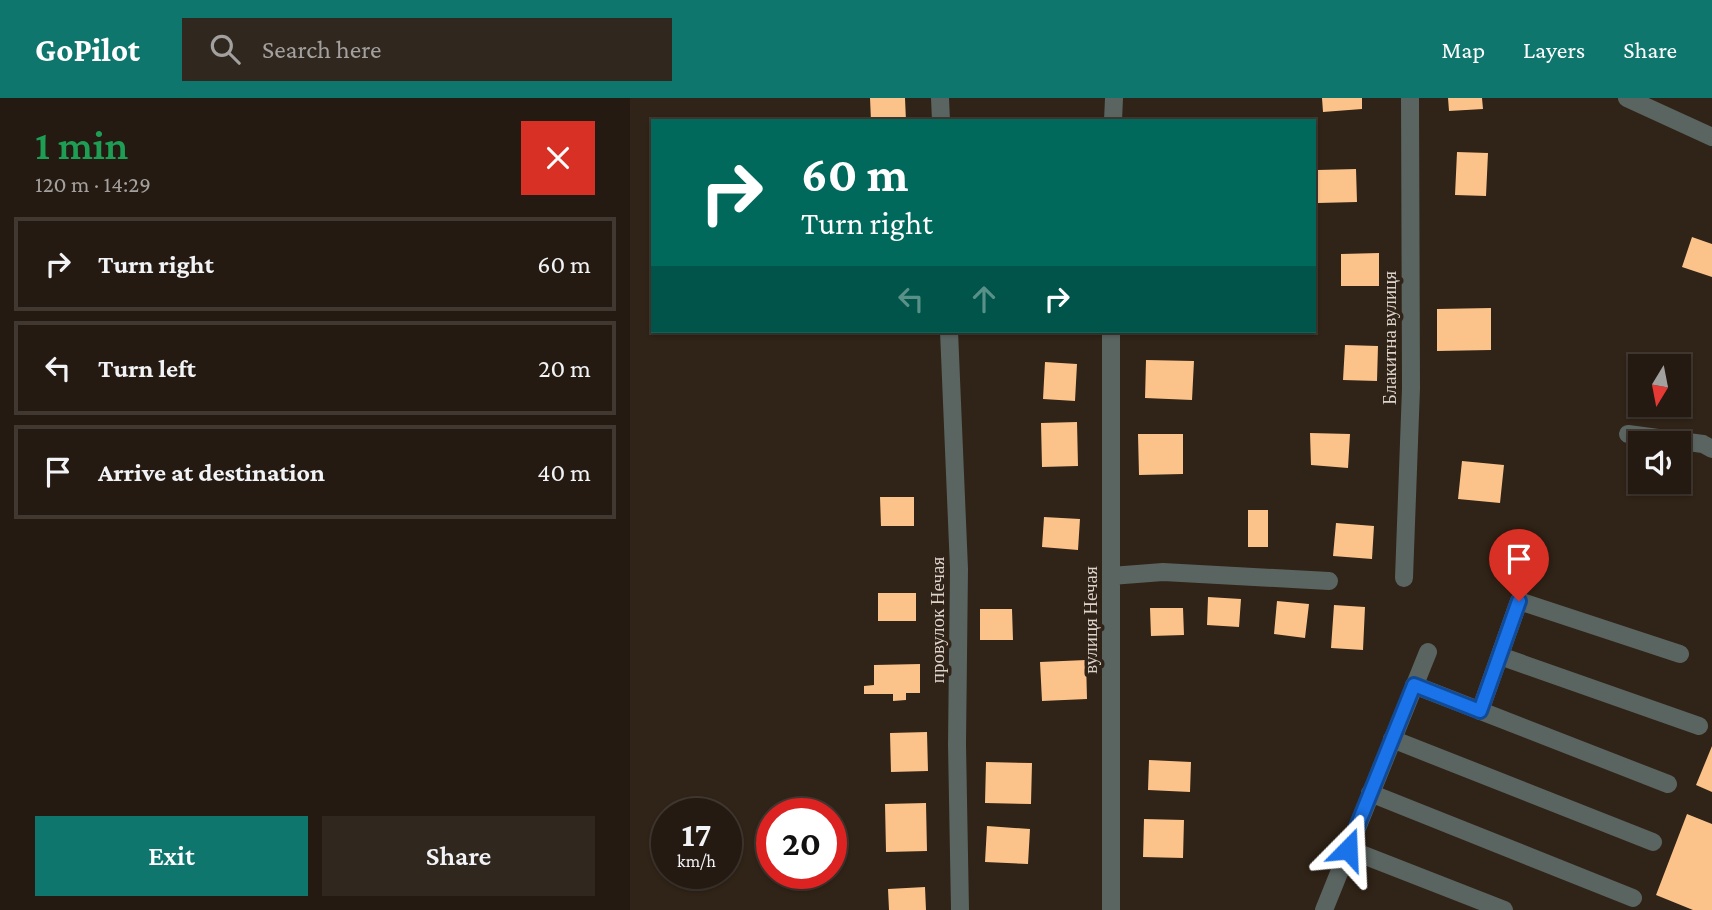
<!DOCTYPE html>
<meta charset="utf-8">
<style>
body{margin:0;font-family:"Crimson Pro",serif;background:#30271f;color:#f1f3f6;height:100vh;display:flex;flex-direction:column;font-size:26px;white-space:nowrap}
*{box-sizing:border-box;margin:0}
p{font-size:23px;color:#a3a19f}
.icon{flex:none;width:38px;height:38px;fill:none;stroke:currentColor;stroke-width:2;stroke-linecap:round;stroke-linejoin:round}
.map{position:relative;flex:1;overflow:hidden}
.sheet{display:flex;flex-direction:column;background:#241a11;width:630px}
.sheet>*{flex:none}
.guide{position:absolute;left:21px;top:21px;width:665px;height:214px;border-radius:0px;box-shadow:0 2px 5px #0004,0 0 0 2px #413831;background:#00695c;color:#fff;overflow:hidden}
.needle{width:46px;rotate:190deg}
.buttons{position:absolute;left:998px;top:256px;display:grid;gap:14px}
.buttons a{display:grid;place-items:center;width:63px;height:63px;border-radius:0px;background:#241a11;box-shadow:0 2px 5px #0004,0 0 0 2px #413831;font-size:35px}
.speed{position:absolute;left:21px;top:700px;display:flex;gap:14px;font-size:35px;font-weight:700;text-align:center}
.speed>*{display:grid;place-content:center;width:91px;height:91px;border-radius:50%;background:#241a11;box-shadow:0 2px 5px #0004,0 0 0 2px #413831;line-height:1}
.speed small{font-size:18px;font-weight:400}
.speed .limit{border:10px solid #d22;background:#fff;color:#111}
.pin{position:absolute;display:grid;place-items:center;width:60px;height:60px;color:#fff;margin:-72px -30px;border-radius:50% 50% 50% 0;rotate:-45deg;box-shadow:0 0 7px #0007}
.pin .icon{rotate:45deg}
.me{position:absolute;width:77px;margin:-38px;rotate:21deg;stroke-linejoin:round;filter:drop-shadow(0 0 5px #0008)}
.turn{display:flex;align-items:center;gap:24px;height:147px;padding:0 35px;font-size:32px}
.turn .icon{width:91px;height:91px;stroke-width:2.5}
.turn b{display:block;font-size:49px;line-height:60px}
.lanes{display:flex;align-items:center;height:66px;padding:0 35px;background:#0003;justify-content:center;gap:35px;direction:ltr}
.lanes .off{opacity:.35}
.round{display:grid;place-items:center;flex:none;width:74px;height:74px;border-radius:0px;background:#30271f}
.head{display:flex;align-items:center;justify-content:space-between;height:119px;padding:0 35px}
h1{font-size:42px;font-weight:600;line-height:52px;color:#1e9e55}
.action{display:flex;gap:14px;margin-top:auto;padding:14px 35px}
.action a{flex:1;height:80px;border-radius:0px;background:#0f766e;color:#fff;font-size:28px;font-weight:600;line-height:80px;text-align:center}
.action a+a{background:#30271f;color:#f1f3f6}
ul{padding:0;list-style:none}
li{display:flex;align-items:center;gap:21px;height:94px;margin:0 14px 10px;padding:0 21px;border:4px solid #413831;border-radius:0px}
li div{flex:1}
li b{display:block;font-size:26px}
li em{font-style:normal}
header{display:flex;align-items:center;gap:42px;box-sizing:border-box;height:98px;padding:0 35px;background:#0f766e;color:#fff}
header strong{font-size:33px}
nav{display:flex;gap:38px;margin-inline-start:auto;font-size:24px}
.search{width:490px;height:63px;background:#30271f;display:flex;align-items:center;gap:18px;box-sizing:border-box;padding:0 24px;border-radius:0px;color:#a3a19f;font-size:26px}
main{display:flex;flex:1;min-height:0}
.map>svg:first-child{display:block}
.building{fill:#fbc28a}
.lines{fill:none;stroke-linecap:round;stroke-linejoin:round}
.minor{stroke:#5a6460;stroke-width:18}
.route-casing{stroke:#114b97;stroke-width:18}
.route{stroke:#1a73e8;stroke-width:12}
.labels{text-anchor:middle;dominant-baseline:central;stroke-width:7;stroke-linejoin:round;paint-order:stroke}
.street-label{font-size:19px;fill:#dcd3cb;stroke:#302317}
</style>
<header>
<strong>GoPilot</strong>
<div class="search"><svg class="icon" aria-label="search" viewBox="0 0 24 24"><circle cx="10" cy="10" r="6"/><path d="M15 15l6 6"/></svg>Search here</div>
<nav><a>Map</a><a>Layers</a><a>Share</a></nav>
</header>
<main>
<section class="sheet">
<div class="head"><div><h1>1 min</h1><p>120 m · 14:29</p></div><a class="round" style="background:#d93025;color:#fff"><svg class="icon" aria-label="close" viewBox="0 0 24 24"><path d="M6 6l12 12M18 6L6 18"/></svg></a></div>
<ul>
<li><svg class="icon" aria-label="right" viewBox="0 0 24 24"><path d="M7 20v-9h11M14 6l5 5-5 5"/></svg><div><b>Turn right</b></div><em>60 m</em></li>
<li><svg class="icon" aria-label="left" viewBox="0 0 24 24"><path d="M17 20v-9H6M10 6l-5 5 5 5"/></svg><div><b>Turn left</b></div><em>20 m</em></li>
<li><svg class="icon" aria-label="arrive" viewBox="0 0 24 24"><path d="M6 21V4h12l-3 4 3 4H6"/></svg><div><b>Arrive at destination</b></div><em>40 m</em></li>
</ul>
<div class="action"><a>Exit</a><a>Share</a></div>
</section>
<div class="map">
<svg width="1082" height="812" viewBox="0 0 1082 812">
<rect width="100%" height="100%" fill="#302317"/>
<path class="building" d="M240,0H275L276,23H241Z
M692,0H732V11L693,14Z
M818,0H852L853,11L819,13Z
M827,54L858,55L856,98L825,97Z
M726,71L727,104L688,105L687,72Z
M1062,139L1082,146V179L1052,169Z
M749,155V188H711V156Z
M861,210V252L807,253V211Z
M715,247L748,248L747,283L713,282Z
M516,262L564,263L562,302L515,300Z
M415,264L447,266L445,303L413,301Z
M447,324L448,368L412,369L411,325Z
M680,335L720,336L718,370L681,367Z
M508,336H553V376L509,377Z
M832,363L874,367L870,405L828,401Z
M250,399H284V428H251Z
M618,412H638V449H618Z
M414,419L450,421L448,452L412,449Z
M706,425L744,428L742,461L703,458Z
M248,495H286V523H248Z
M578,499L611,501L609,529L577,527Z
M647,503L679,506L675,540L644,536Z
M704,507L735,509L733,552L701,550Z
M520,510H553L554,537L521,538Z
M350,511H382L383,542H350Z
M456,562L457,601L412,603L410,564Z
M290,566V595H276V602L263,603V596H234V588L244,587V567Z
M297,634L298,673L261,674L260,635Z
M1082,648V694L1066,687Z
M519,662L561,664L560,694L518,692Z
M356,664L402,665L401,706L355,705Z
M296,705L297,753L256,754L255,706Z
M1057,716L1082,726V812H1063L1026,797Z
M514,721L554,722L553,760L513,759Z
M357,728L400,731L398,766L355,764Z
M295,789L296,812H259L258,791Z"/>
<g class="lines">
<path class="minor" d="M310,0L311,23
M997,0L1082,39
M483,23L484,0
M319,233L329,471L327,646L330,812
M481,233V812
M998,336L1073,346L1082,351
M481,478L533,474L699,483
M774,480L781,290L780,0
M870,558L1069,628
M784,587L1038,686
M850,613L889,503L1050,556
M762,641L1023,744
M740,695L1003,800
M718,751L874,812
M694,812L798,554"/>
</g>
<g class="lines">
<g class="route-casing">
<path id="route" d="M718,751L784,587L850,613L889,503"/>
</g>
<use href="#route" class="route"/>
</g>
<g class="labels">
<g class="street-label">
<text transform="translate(759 240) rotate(-90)">Блакитна вулиця</text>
<text transform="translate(307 522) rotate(-90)">провулок Нечая</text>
<text transform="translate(460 522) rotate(-90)">вулиця Нечая</text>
</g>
</g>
</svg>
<div class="buttons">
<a><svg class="needle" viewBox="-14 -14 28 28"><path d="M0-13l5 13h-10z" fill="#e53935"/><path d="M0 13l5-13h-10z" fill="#a3a19f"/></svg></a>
<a><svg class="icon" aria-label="sound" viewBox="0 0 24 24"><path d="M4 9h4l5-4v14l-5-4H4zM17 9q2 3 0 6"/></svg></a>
</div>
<div class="speed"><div>17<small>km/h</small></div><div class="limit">20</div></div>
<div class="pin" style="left:889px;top:503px;background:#d93025"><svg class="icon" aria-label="arrive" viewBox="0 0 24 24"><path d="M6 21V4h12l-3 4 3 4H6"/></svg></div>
<svg class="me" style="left:718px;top:751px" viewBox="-20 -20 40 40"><path d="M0-17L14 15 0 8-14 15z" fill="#1a73e8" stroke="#fff" stroke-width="4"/></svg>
<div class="guide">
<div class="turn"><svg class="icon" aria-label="right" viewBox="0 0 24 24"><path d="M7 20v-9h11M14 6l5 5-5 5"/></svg><div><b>60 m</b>Turn right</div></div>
<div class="lanes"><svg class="icon off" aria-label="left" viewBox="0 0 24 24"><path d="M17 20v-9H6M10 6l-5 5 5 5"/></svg><svg class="icon off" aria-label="ahead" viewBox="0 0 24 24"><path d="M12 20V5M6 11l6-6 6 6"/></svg><svg class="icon" aria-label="right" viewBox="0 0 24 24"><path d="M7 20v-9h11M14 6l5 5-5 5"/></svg></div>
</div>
</div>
</main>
